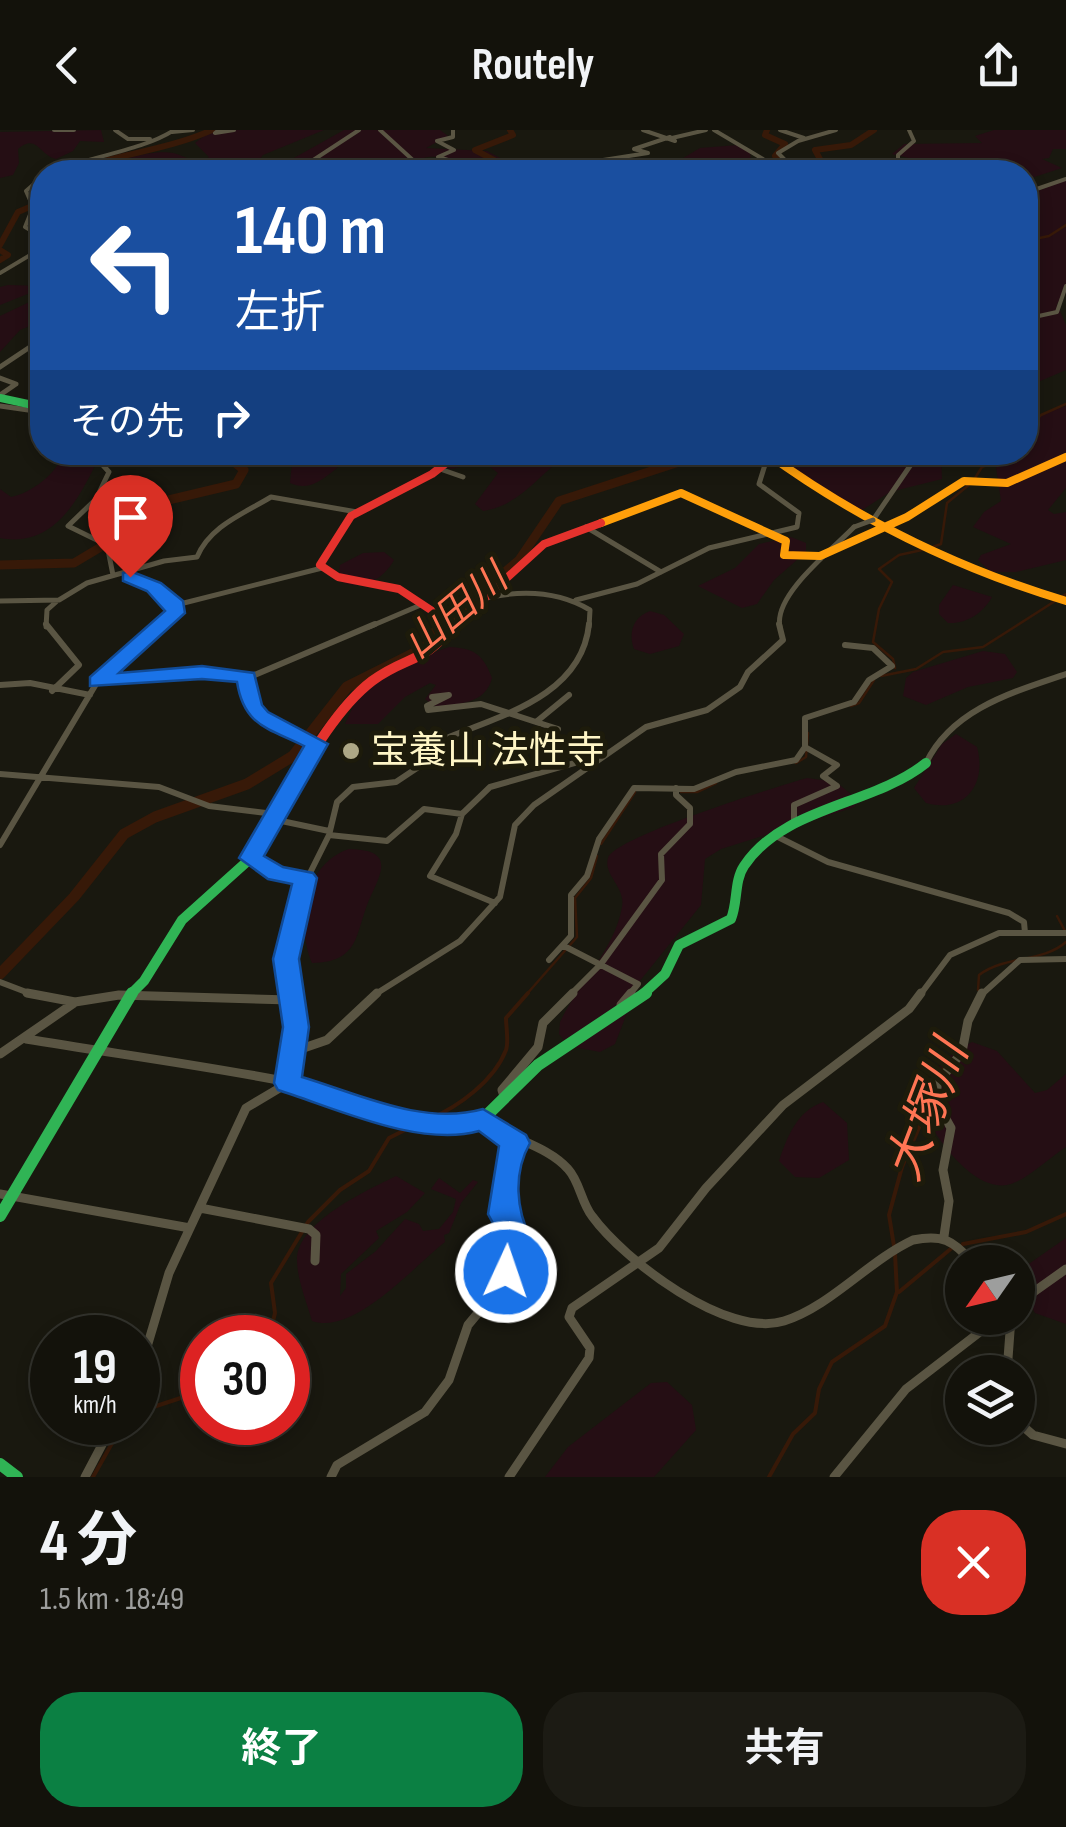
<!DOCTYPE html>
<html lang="ja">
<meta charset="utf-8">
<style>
body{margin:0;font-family:"Sofia Sans Condensed","Noto Sans JP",sans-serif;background:#1c1b14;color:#f1f3f6;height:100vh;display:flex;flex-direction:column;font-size:38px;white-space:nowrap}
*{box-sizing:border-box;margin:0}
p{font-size:32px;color:#9d9e9d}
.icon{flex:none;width:55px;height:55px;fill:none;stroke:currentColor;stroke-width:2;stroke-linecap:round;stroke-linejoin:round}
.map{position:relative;height:1347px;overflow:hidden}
.drawer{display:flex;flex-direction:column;background:#13120b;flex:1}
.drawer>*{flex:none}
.banner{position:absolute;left:30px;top:30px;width:1008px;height:305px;border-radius:40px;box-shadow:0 5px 15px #0003,0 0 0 2px #32322c;background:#1a4fa0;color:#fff;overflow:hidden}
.needle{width:65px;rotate:236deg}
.buttons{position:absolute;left:945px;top:1115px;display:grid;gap:20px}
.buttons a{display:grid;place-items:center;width:90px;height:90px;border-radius:50%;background:#13120b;box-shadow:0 5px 15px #0003,0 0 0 2px #32322c;font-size:50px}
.speed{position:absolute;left:30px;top:1185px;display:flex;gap:20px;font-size:50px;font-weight:700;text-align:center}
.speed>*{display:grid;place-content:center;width:130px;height:130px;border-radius:50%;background:#13120b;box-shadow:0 5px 15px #0003,0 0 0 2px #32322c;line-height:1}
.speed small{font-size:25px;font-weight:400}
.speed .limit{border:15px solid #d22;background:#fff;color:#111}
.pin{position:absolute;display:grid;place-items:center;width:85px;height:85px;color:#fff;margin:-102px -42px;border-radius:50% 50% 50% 0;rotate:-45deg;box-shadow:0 0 10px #0007}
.pin .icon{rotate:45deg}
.me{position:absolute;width:110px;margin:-55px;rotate:3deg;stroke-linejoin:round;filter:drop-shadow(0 0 8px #0008)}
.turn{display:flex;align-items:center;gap:35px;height:210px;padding:0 40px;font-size:45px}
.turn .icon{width:130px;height:130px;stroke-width:2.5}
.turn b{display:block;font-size:70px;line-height:85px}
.then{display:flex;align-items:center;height:95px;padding:0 40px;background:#0003;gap:20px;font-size:38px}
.round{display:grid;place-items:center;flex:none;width:105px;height:105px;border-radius:40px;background:#1c1b14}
.summary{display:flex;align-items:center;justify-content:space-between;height:170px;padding:0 40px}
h1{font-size:60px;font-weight:700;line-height:75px}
.action{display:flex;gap:20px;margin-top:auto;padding:20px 40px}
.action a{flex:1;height:115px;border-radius:40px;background:#0b8043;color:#fff;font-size:40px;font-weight:700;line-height:115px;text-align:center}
.action a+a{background:#1c1b14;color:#f1f3f6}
header{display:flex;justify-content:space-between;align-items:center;height:130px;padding:0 40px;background:#13120b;font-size:45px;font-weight:700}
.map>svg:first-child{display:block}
.green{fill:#250e14}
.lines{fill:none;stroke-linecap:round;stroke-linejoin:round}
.stream-far1{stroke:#371908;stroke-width:2.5}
.stream{stroke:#371908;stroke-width:4}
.river-far2{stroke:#371908;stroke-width:6}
.river-far1{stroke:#371908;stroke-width:9}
.river{stroke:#371908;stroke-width:11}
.street-far3{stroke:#5a5543;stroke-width:4}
.street-far2{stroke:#5a5543;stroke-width:5}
.street-far1{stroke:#5a5543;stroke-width:6}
.street{stroke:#5a5543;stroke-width:9}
.fast-far2{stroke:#30b455;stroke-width:8}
.fast-far1{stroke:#30b455;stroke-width:10}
.fast{stroke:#30b455;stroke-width:12}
.slow{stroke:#ff9f0a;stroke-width:8}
.jam-far1{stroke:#e5322d;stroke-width:8}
.jam{stroke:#e5322d;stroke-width:10}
.street-bridge{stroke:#5a5543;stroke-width:5}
.route{fill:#1a73e8;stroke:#114b97;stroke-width:2.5}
.poi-dot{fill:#aea886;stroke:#1d1b0b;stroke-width:4}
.labels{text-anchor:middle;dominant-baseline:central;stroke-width:10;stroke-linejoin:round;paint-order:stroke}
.poi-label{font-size:38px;fill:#fff6c6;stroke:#1d1b0b;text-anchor:start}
.water-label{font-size:40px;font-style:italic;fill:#ff7554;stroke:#1d1b0b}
.near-water-label{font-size:48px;font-style:italic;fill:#ff7554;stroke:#1d1b0b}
</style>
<header><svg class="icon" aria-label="back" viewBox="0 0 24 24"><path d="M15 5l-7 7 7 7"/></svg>Routely<svg class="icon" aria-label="share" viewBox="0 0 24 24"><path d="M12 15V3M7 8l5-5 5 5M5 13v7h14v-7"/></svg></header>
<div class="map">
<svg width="1066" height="1347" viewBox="0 0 1066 1347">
<rect width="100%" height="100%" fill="#19180f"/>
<path class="green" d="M101,0L104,12L80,11L73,21L56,29C39,25 37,3 18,19L19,33L13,45L0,48V2Z
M212,0H324L263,25L258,31L260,38L294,28L344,0H440L448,6L426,18L487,21L506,31L501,42C473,42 438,15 413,33L432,37L433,42H95C109,31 154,19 173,23C188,26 194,37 209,27L195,13Z
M994,0H1066V19H1053L1049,28L1042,29L1062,38L1025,50V42H857L863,35L902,38L921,31L892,24L904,14L982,13L975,6Z
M738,15L750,22L751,31L691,42L665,39L700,18Z
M1066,50V163L1057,174L1066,195V240L1038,252L1025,264V114L1034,101L1025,98V72L1033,71L1035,62Z
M8,155L42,156V191L20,200L0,222V186L38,168L30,163L0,175V157Z
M1066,276V358L1048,380L1054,384L1066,382V430L1016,442H991L978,430L981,425L1011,414L973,397L984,382L1001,371L996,337L1012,323L1025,322V298L1040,285Z
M319,322L359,323C335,333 318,366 290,353L292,333Z
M64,323H101C81,365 56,419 0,408V359L11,367C32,363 57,343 64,323Z
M453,323H570C539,343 522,375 483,381L475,374L498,343L482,331L452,339L436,336L434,333Z
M787,323H865L876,332L899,323H951L941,329L942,349L890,362L856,384L782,331Z
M791,407L806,413V422L774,450L757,474L742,478L698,456L735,438L759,414Z
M384,422L394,430C383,450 360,463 338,450L340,435L363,423Z
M953,455L992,467C983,483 967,494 948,493L939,484V475Z
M650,481L664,485L684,504L679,516L650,524L634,519C628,503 633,487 650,481Z
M449,517C474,518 483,524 492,548C486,574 458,574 436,577L425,569L436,555L430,553L405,567L378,594H345L366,548Z
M983,521L1005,524L1017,542L1013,548L968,557L926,575L903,566L906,548L913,542Z
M956,604L977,617C987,653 966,684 926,673L914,658L942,614Z
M807,648L836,652L857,669L855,677L721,719L705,729L701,775L639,852L615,914L600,922L569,916L559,904L560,892C578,854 615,819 622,777C626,757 603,745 608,728C614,707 779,656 807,648Z
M349,719C394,720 383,740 369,770C355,804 360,832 312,833C295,793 305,733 349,719Z
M972,912L997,921L1035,963L1047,960L1066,944V1017C1050,1027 1025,1052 1007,1055C971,1061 931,1002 920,974C930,941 942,928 972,912Z
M823,972L847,993L849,1030L819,1048L795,1047L779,1031C787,1007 797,981 823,972Z
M396,1046L425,1063L407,1082L376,1101L379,1108L341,1144L340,1166L346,1158V1144L376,1121L405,1089L419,1094L423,1101L439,1099L453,1082L456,1069L431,1059L439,1048L460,1063L473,1050L478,1052L461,1073L449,1103L444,1105L445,1112C414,1136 354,1206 312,1191C307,1173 297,1149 297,1130C297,1092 366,1061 396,1046Z
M1066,1108V1194L1035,1183L1018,1153L1023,1138Z
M667,1252L692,1275L696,1300L654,1347H545L568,1317L651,1253Z"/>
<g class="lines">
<path class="stream-far1" d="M1025,111L1049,106L1066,95
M1025,303L1041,285L1066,274
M975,348L982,337L1009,327L1008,322
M930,418L941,414L947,373L970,354
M895,538L893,529L873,512L879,479L892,452L879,439L899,425L922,420
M881,546L916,539L943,522L983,517L1066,464
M851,576L859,573L874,550
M796,633L806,627L808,603
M681,662H697L716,653
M601,714L635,662
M1057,786L1065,801
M978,860L979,845C1006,825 1042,833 1066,812
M526,865L577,807L575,768L591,748L597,726"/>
<path class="stream" d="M430,989C459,976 494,951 506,920C509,912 506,897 506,888L528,863
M963,1114L1026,1102L1066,1084
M894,1116L889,1085L902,1037L927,979L929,957L951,930
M899,1162L953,1117
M269,1208L275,1183L271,1153L308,1092L340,1060L369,1041L389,1008L413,996
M138,1282L202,1261
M93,1347L124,1292
M769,1347L793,1304L815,1283L819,1259L832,1232L885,1196L897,1162L895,1124"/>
<path class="river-far2" d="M510,0L513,5L475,20L507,37L553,42
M767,0L765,5L785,14L775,26L804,42
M86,42V36C128,23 172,18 212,0
M814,42L821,31L815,20L851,15L874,0
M0,115L18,82L39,73L42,59
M0,120L8,125L0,130"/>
<path class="river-far1" d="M0,435L74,433L136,396L129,382L135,378L236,354L244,340L234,332L243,322
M440,497L519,430L559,371L679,332L692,322"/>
<path class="river" d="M0,844L74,767L124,704L155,687L247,654L293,626L347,557L425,518L441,494"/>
<path class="street-far3" d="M54,0H74
M115,0L128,9H150
M219,0L215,3L234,0
M380,0L426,42
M453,0V7L437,11L454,20L438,27L488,42
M643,0L675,11
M714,0L763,29L756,42
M780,0L804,8
M172,2L193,0
M672,8L706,0
M603,30L648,23L634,19L670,7
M618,34L629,42H658
M51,42C88,27 144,20 174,0
M295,42L359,0
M559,42L617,34
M761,42L784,29L778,23L798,11L836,0
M873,42L898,33V25L914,11L909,0
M42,47L26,61L33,77L25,97L42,107
M1025,63L1066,49
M0,143L42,118
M1025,189L1057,182L1066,156
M1025,197V201
M32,216L42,209"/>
<path class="street-far2" d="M0,237L36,213
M0,248L16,254L0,265
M0,276L42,282
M104,322L100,332L109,342L96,369L68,396L107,415L113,445
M440,339L463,347
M873,390L912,333L914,322
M586,397L661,442
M129,442L176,475
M486,468C522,460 558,461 590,480L589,497
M576,470L637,454L709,418L797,397L799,383L759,354L769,322
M0,471L59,470L87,453L164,431L197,427C210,396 243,384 271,367L357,382
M176,475L322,438
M46,497L47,480L56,472
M159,497L175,483L176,475
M369,497L423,474
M780,497C773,465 833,419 854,397"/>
<path class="street-far1" d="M46,494L79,535L52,561
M247,547C253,586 278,600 313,613
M98,551L202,543L252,546L375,494
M0,555L30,553L90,565
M432,567L449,565L427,576L428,580L481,574L536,592L569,565
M536,592L558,599
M926,633C952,579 1013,562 1066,544
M0,644L159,657L209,676L274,684
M462,684L456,704L430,746L495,773
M272,689L329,701
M794,693V675L837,656L823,646L837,635L805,617
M329,705L387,711L424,679L462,684L490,657L603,625
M774,705L828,732L1009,783L1024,792L1025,803
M0,715L102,544L162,494
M251,728L277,743L305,748
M564,816L638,854L629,865
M549,830L571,806V765L587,746L599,709L634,658L694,659L736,642L796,630L805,617V588L854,572L869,550L892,536L873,518L845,515
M0,852L34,865
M292,865L287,821L301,761L329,705L337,672L353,657L396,652L444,620V609C500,586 582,566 589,494
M374,865L460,811L500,767L515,695L534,675L646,597L707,580L740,557L748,542L783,510L779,494
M570,865L601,834L662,750L661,724L690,694V678L676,665V658
M920,865L950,825L999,803H1066
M981,865L1020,830L1066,829"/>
<path class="street" d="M27,863L75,872L119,865L290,870
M621,875L631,863
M26,909C117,924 209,936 299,954C359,967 421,1011 483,989C508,1009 547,1015 568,1039C580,1052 581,1072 592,1086C624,1130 727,1209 784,1191C831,1176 868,1131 913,1110C942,1104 953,1110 972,1132
M295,921L327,910L377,863
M0,924L74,873
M504,966L502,960L538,917L543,893L573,863
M0,1064L190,1098
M200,1078L309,1099L316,1105L315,1131
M944,1106L949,1071L943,1040L951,998L937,973V954L962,922L968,891L982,863
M1018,1173L1066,1139
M1007,1242L1011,1188
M138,1247L169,1143L246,978L288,953L296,897L292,863
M1018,1292L1033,1305L1066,1314
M85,1347L114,1292
M331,1347L337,1335L425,1282L449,1250L468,1195L503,1153L505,1127L516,1113L502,1084L509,1024L516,1013
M509,1347L589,1228L590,1218L569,1187L572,1178L659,1118L706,1058L783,975L909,879L921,863
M834,1347L906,1259L998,1188"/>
<path class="fast-far2" d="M0,268L42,277"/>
<path class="fast-far1" d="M130,865L144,851L182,790L251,728L280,678
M642,865L665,844L679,815L731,789C738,772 734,751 744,736C784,676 872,676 926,633"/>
<path class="fast" d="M483,989L538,935L646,863
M0,1086L132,863
M0,1334L17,1347"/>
<path class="slow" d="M765,322C858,390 956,438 1066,471
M601,393L681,363L786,411L784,425L820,426L907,387L964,351L1007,353L1066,327"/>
<path class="jam-far1" d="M452,494L399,459L338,447L320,435L351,386L432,344L460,322
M453,497L544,414L601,393"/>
<path class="jam" d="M280,678C304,637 334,580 372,551C407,525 423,535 455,494"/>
<path class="street-bridge" d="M854,397L873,390"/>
</g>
<path class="route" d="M130,441L161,453L183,471L185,483L119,543L202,536L254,543L262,575L268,582L328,614L264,726L283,737L313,743L317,748L299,829L309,897L302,947C359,964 423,996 483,979L526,1005L530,1013C513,1043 516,1080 531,1109L520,1129L517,1151L506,1154L496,1151C487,1133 490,1124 501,1108L488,1084L499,1016L479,1001C420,1018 335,978 278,960L274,953L283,897L273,829L292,754L268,749L239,728L304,616C268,598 244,596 237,552L202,549L90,556V547L165,481L147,461L123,451V443Z"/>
<circle class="poi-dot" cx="351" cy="621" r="10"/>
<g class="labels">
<g class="poi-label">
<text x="371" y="621">宝養山 法性寺</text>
</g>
<g class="water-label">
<text transform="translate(456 482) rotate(-40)">山田川</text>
</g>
<g class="near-water-label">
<text transform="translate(928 981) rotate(-69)">大塚川</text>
</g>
</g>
</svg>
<div class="buttons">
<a><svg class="needle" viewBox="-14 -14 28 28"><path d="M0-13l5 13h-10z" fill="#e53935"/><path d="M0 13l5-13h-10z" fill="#9d9e9d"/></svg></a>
<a><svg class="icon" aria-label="layers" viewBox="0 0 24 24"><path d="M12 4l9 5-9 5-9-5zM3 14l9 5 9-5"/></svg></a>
</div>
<div class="speed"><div>19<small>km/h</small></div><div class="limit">30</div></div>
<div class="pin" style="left:130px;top:447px;background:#d93025"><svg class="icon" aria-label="arrive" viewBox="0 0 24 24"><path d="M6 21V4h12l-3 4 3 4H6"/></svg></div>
<svg class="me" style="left:506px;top:1142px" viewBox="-20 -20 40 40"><circle r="17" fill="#1a73e8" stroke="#fff" stroke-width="3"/><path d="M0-11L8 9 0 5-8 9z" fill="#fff"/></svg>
<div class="banner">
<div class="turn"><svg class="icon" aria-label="left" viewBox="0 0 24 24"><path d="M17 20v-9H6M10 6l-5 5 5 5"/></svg><div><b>140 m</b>左折</div></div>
<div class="then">その先<svg class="icon" aria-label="right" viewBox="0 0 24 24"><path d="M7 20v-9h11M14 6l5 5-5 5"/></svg></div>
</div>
</div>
<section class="drawer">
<div class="summary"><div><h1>4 分</h1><p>1.5 km · 18:49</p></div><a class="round" style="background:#d93025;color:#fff"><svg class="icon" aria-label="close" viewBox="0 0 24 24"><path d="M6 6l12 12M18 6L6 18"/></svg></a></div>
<div class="action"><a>終了</a><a>共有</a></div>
</section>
